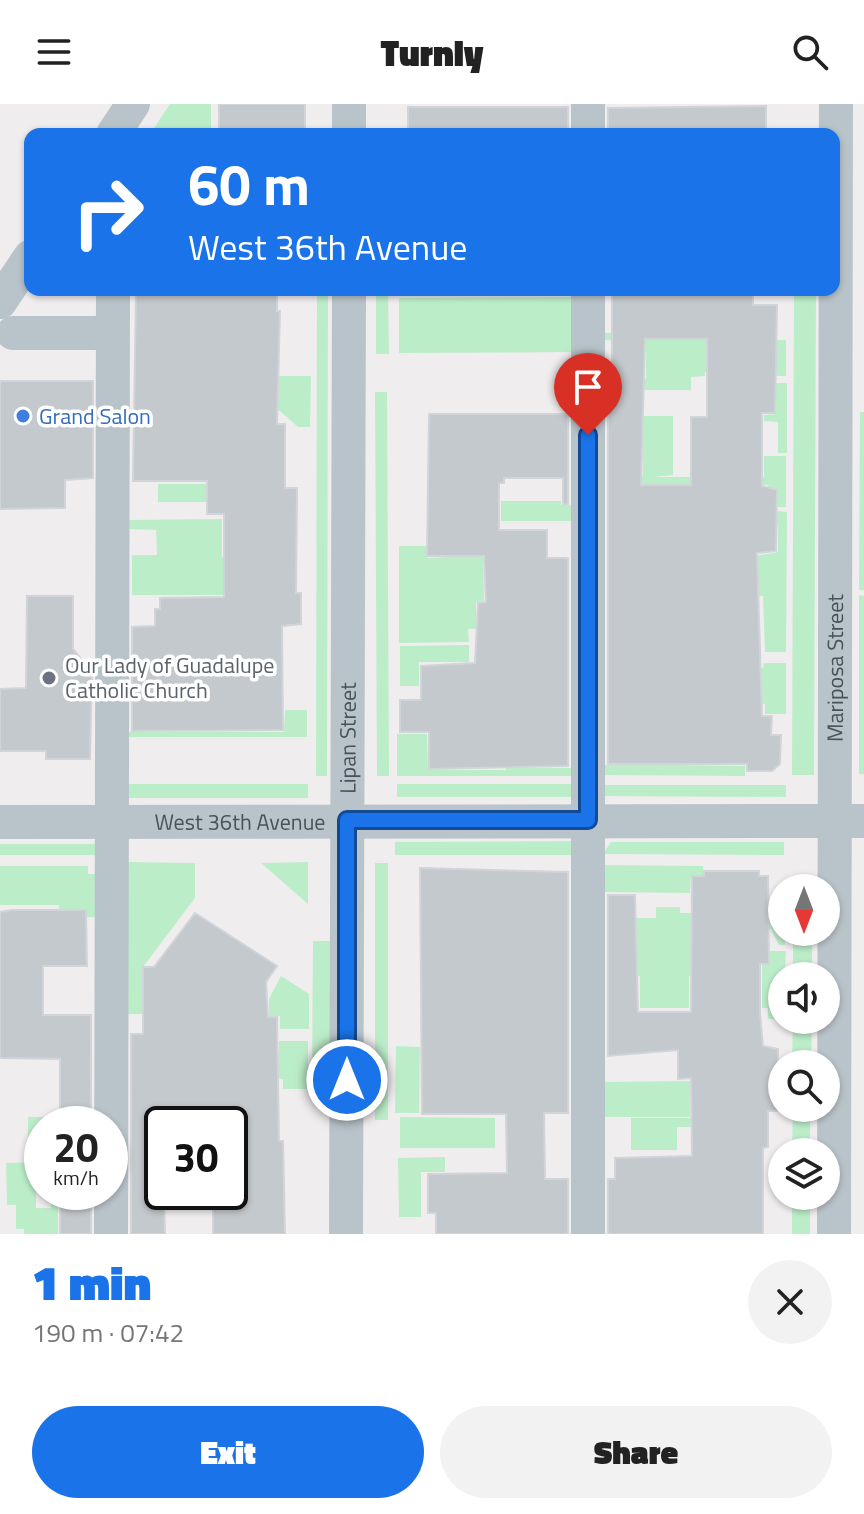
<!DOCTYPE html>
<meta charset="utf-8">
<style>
body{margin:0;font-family:"Titillium Web",sans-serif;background:#f2f2f2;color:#222;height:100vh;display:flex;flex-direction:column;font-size:30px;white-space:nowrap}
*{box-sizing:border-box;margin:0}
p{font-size:26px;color:#767676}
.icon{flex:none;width:44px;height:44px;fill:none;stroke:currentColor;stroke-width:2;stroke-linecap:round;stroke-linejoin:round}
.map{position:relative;height:1130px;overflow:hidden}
.panel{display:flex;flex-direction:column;background:#fff;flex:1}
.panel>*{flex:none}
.top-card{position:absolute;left:24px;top:24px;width:816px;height:168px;border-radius:16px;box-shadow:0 2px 6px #0004;background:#1a73e8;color:#fff;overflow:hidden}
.needle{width:52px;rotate:180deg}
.fabs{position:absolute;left:768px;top:770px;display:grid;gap:16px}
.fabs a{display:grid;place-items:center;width:72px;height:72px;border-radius:50%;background:#fff;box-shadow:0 2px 6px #0004;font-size:40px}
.speed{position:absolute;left:24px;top:1002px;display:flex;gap:16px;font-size:40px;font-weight:700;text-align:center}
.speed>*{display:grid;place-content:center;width:104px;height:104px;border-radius:50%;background:#fff;box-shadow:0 2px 6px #0004;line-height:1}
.speed small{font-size:20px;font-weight:400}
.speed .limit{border:4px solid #111;border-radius:12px;background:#fff;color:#111}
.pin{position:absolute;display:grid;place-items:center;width:68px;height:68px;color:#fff;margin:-82px -34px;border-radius:50% 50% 50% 0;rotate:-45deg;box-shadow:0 0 8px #0007}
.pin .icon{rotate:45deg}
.me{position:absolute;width:88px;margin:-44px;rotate:0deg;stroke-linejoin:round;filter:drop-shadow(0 0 6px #0008)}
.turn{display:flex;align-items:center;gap:28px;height:168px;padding:0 32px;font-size:36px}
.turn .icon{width:104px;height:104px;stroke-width:2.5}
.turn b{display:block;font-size:56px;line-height:68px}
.round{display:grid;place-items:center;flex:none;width:84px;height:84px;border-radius:42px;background:#f2f2f2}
.summary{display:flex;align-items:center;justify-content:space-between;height:136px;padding:0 32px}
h1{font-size:48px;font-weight:800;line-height:60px;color:#1a73e8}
.action{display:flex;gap:16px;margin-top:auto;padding:16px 32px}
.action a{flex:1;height:92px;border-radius:48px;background:#1a73e8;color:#fff;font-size:32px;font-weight:800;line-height:92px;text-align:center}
.action a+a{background:#f2f2f2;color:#222}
header{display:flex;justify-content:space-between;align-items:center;height:104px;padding:0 32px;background:#fff;font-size:36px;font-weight:800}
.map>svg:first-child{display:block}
.green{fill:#bcedc9}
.building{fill:#c4c9cd;stroke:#d1d4d9;stroke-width:2;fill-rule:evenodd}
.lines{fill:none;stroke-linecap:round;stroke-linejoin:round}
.minor{stroke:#b9c4ca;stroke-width:34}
.route-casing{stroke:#114b97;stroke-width:20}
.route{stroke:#1a73e8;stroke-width:14}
.shop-dot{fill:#3f7fe0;stroke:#fff;stroke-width:3}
.worship-dot{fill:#6b7280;stroke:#fff;stroke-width:3}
.labels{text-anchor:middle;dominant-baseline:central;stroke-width:7;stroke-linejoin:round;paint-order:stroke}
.shop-label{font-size:22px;fill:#366cbe;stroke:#fff;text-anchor:start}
.worship-label{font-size:22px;fill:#5b616d;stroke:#fff;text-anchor:start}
.street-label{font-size:22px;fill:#46535a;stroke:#fff}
</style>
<header><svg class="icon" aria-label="menu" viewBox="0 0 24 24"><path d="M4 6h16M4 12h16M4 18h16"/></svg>Turnly<svg class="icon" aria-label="search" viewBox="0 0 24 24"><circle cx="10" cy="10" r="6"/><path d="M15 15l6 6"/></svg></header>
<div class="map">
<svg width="864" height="1130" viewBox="0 0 864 1130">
<rect width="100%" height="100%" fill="#f0edee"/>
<path class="green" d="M170,0H211V30H150Z
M317,186H328L327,672H316Z
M376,186H388L389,250H376Z
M794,186H816L814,671H792Z
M580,193V248L399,249V194Z
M669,200V236H786V272H777L776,268H705V272L691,273V286H614V275H646V237L602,236V229H650Z
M144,272H311L310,323H298L280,307H218Z
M776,279H787V349H778V318L764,317V311L776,310Z
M375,288H387L389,672H377Z
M860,308H864V486H859Z
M643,312H673V371L654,373H764V352H786V403H778V385H769L768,381L609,380V373L643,372Z
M158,380H224V385H206V398H158Z
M501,397H561V401H579V417H501Z
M778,407L787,408L786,548H765L763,492L689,491L756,452L778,448V421L768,420V413H777Z
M222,415V453H228L229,491H132V451H157L156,426L127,425V416Z
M399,442H426L427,454L483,451L484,497L476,498V525H468L469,538L399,539Z
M859,491L864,492V670H859Z
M469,541V558H419V582H400V542Z
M764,559H786V610H765V600L757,599V592H762V573H756V564H763Z
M607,597L708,598L678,650V661L745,662V672L603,671V661H654L653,628H607Z
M285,606H307V633H127V628H284Z
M397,630H427L428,666H506V631H520L521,664H576V672H397Z
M128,680H308V694H128Z
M397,680H578V693H397Z
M601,681H786V693L601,692Z
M579,737V751H395V738Z
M611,738H784V751L603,750Z
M0,740H101V751H0Z
M128,758L195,759V794L143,863L142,910H127Z
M308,758V800L261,759Z
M375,759H388V1016H375Z
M603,761L703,762V771H691L690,789L603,788Z
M0,762H88V770H101V813H59V801H0Z
M774,787H782L785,841H779L771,825H758L759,872H689V904H640V872H636L610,814H656V803H680V809H757L768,804Z
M793,828H812V872H793Z
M313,837H332L331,981H312Z
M770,847H786L782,915H768V904H762V861H770Z
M281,872L309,890V925H280V912H269V895Z
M793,916H812L811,960H792Z
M279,937H308V985H283V975H264L269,949H279Z
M396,942L420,943L419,1009H395Z
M690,977V1013H603V978Z
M793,1004H810V1048H792Z
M28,1013H62V1020H42V1050H28Z
M400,1013L495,1014V1044H400Z
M631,1014H707V1023H677V1046H631Z
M445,1053V1068H421V1113H399L398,1054Z
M36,1058V1104H51V1096H58V1130H24V1125H16V1101H7L6,1059Z
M792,1092H810V1130H792Z"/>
<path class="building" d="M219,0H305V30H219Z
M766,2V30H608V4Z
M408,3H568V30H408Z
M136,186H277V207H280L277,320H285V384H297L296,489H301V520L282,522L283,626L132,627V523L155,522V505H160V494L224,493V410H207V377H133Z
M612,186H753V201H777L775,309H762V382L777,386L776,447L757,449L762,612H772L771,631H781L780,660L772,667H747V660H608V288H612ZM645,235H707V313H691V381H641Z
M0,277H93V374L65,376V404L0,405Z
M429,310H568V400H563V374H504V379H499V426H547V454H568V662L429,665V628H400V596H421V562L475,559L478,499L486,498L484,452H427Z
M27,492H73V545L92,568L90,655H46V647H0V585L26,584Z
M420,764L568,768V1009H544L545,1075H568V1130H436V1109H428V1070L507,1069L506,1010H422Z
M704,767H759V772H768L769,860H760V909L763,942L778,945V974L777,1007H768V1043L763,1044V1130H608V1075H615V1054L692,1052L691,974L678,975V946L608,952V791H635L638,908H691L692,772H704Z
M12,806H86L87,862H43V911H91V1020H60V955L0,954V808Z
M195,809L277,862L266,878L268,913H277L279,1037H283L285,1130H213V1094H224V1088H230V1020H222V1016H165L162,1020L165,1130H131V930H143V863H154Z
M60,1097H91V1130H60Z"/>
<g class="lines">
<g class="minor">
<path d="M349,0V30"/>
<path d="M588,0V30"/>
<path d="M113,30L133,0"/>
<path d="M0,198L30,153"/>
<path d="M13,229H113"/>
<path id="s1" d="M0,718L864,717"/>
<path d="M111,1130L113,186"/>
<path id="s2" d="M346,1130L349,186"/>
<path d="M588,1130V186"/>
<path id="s3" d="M834,1130L836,0"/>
</g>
</g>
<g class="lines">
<g class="route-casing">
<path id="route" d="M347,976V716H588V331"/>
</g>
<use href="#route" class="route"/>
</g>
<circle class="shop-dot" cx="23" cy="312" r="8"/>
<circle class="worship-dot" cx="49" cy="574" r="8"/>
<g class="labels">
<g class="shop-label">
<text x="39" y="312">Grand Salon</text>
</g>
<g class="worship-label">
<text x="65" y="561">Our Lady of Guadalupe<tspan x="65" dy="25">Catholic Church</tspan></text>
</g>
<g class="street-label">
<text stroke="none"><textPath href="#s3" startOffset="566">Mariposa Street</textPath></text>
<text stroke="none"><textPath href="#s2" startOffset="496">Lipan Street</textPath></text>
<text stroke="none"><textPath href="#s1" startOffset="240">West 36th Avenue</textPath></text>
</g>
</g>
</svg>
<div class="fabs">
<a><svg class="needle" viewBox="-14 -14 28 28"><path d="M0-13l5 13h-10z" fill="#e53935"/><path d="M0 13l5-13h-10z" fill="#767676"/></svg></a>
<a><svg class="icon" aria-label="sound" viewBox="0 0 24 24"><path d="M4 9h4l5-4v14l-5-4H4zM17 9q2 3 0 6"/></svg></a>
<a><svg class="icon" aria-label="search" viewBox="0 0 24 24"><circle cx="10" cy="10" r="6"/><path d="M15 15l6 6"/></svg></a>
<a><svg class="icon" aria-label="layers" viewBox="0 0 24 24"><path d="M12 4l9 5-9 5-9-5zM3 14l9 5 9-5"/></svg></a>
</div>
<div class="speed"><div>20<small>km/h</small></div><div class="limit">30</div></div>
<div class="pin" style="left:588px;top:331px;background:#d93025"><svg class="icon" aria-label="arrive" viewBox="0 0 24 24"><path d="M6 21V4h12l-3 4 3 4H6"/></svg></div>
<svg class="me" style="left:347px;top:976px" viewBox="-20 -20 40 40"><circle r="17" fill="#1a73e8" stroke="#fff" stroke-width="3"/><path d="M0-11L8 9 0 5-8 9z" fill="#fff"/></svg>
<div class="top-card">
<div class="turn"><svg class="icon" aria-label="right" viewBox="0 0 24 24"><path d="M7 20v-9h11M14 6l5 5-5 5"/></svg><div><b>60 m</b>West 36th Avenue</div></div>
</div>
</div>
<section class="panel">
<div class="summary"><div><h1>1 min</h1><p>190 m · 07:42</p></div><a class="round"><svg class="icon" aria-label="close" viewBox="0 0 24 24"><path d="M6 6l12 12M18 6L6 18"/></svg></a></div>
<div class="action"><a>Exit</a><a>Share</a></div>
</section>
